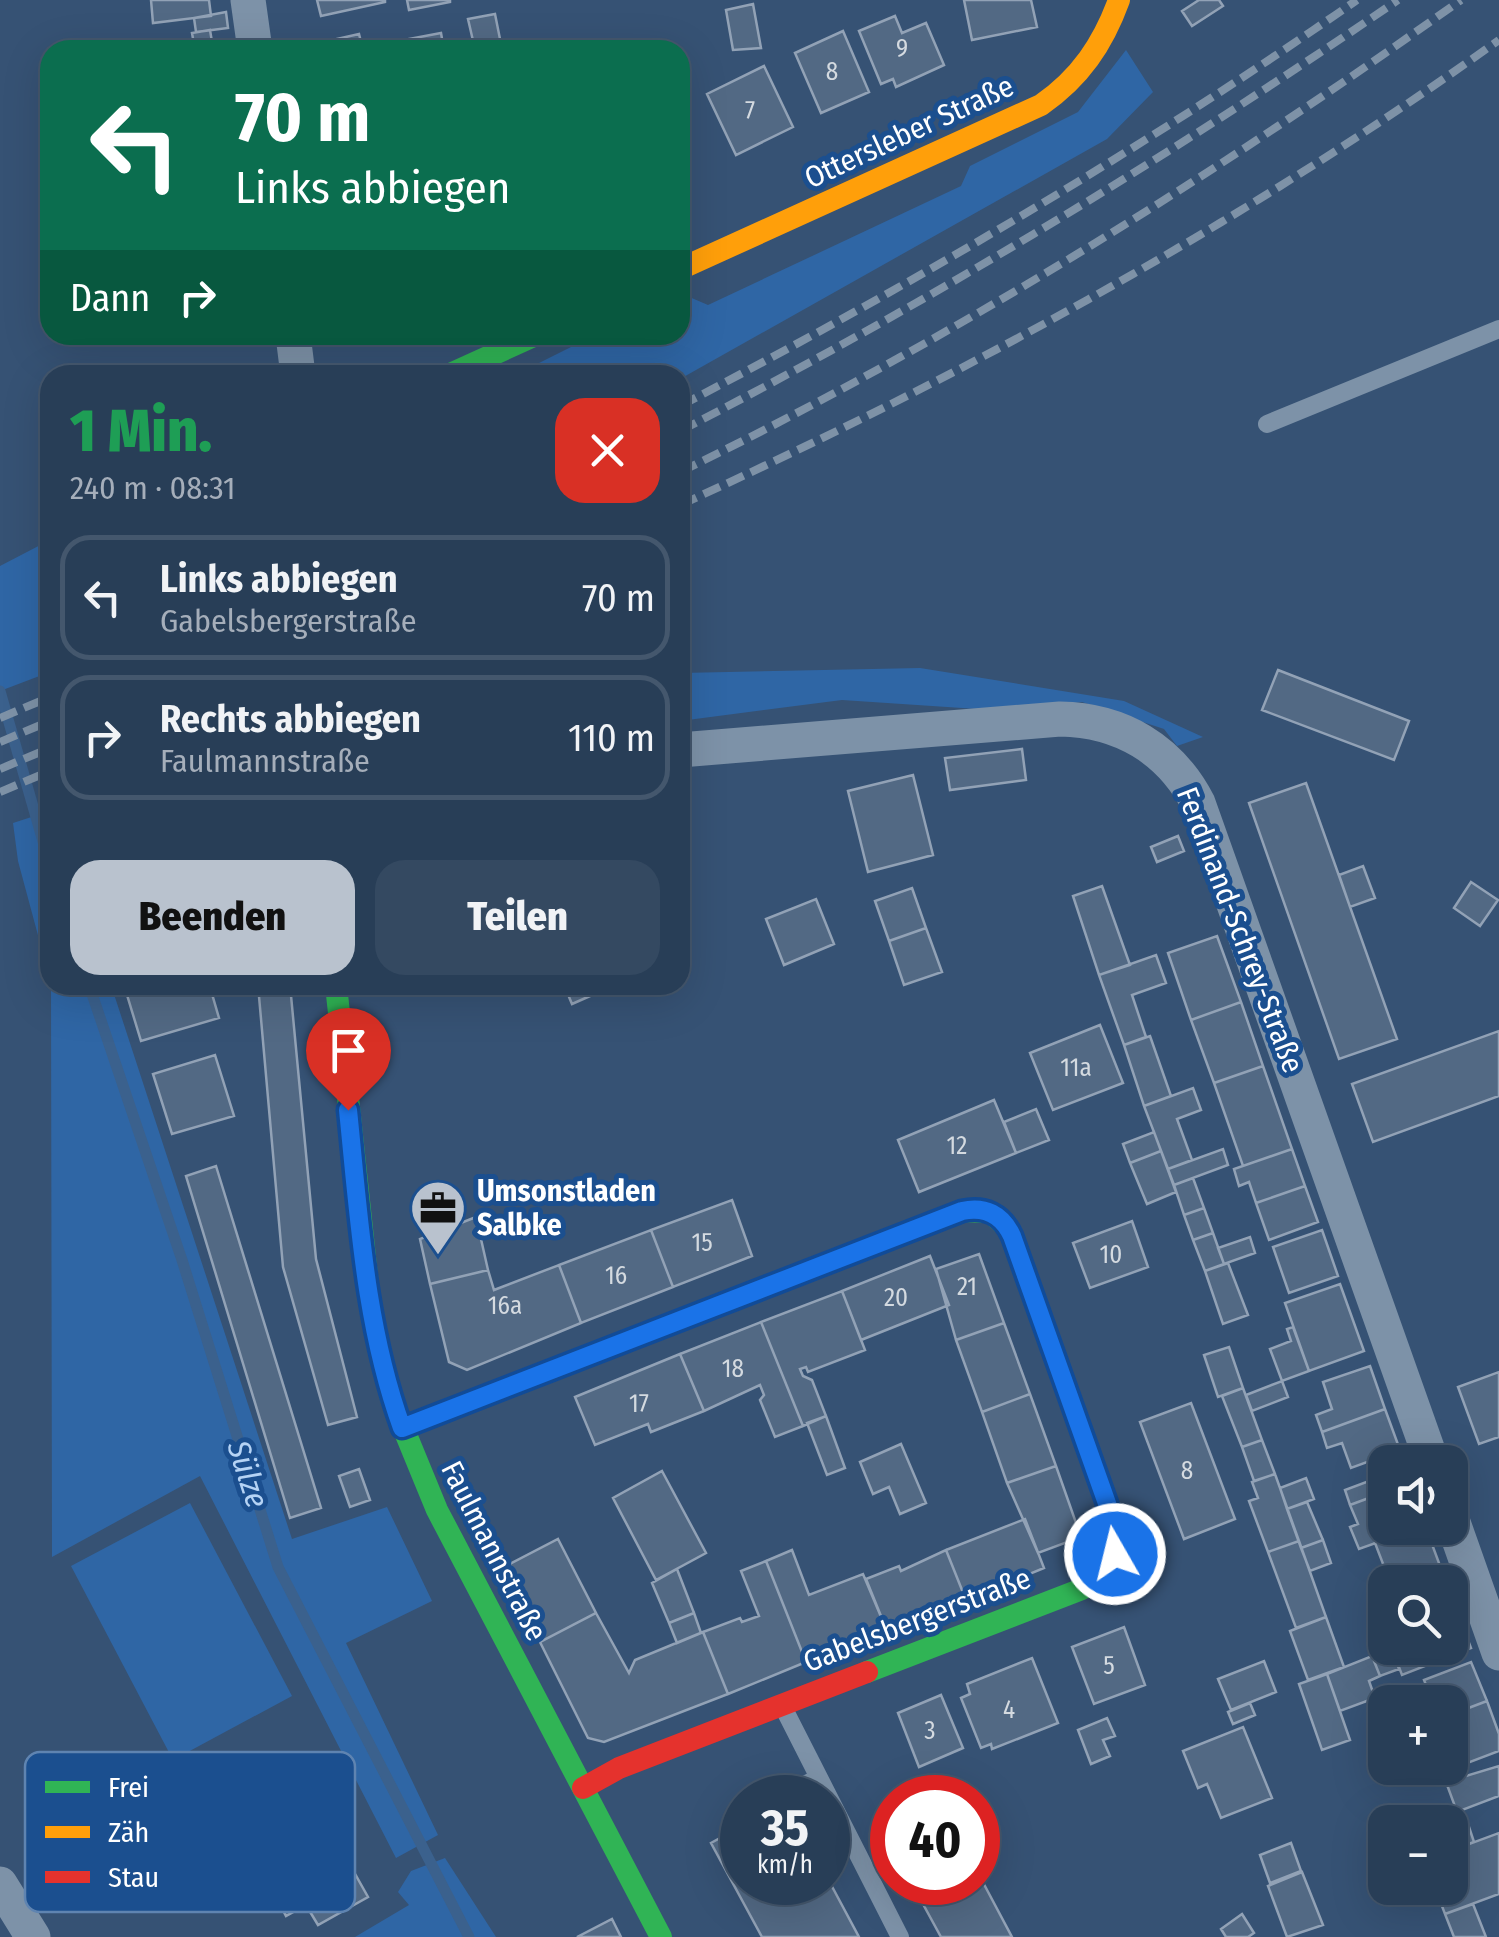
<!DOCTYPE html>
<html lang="de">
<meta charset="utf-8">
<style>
body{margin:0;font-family:"Fira Sans Condensed",sans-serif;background:#344961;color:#f1f3f6;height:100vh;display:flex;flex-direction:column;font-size:38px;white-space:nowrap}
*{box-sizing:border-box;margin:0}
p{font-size:32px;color:#a5aeba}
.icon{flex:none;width:55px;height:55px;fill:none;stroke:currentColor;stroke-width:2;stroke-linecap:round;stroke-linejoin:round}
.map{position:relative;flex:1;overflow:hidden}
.side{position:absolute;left:40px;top:365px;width:650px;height:630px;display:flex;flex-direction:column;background:#283e57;border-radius:30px;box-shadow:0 10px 40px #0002,0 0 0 2px #44576d}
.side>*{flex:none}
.top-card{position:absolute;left:40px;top:40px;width:650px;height:305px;border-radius:30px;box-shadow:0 10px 40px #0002,0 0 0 2px #44576d;background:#0b6e4f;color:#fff;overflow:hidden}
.controls{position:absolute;left:1368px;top:1445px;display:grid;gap:20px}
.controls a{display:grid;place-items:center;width:100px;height:100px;border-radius:20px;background:#283e57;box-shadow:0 10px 40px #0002,0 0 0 2px #44576d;font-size:50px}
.speed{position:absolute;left:720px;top:1775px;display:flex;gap:20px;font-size:50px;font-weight:700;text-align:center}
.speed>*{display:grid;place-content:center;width:130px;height:130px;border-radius:50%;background:#283e57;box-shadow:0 10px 40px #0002,0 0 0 2px #44576d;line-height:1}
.speed small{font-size:25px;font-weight:400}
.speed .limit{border:15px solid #d22;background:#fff;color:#111}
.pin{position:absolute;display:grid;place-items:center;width:85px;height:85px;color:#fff;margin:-102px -42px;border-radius:50% 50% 50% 0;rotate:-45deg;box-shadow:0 0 10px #0007}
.pin .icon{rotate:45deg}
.me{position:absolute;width:110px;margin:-55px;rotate:352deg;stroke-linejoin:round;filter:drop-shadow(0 0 8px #0008)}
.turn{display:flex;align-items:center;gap:35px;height:210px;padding:0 30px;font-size:45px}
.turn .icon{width:130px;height:130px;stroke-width:2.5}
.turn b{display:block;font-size:70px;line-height:85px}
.then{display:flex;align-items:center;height:95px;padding:0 30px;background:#0003;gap:20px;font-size:38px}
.round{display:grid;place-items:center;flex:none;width:105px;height:105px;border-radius:30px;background:#344961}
.headline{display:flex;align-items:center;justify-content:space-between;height:170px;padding:0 30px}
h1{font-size:60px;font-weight:800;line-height:75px;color:#1e9e55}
.action{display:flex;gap:20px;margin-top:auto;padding:20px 30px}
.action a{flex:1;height:115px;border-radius:30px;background:#b9c2ce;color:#111;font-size:40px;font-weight:800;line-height:115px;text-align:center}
.action a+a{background:#344961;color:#f1f3f6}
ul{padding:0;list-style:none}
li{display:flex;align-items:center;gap:30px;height:125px;margin:0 20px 15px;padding:0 10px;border:5px solid #44576d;border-radius:30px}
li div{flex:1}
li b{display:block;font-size:38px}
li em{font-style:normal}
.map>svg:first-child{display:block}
.green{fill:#2f66a5}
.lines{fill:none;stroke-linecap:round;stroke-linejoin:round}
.stream{stroke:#3b618d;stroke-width:11}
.building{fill:#526984;stroke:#92a2b6;stroke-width:2.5}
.lane{stroke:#7d92a8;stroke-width:18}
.street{stroke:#7d92a8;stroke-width:35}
.fast{stroke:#30b455;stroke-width:22}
.slow{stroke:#ff9f0a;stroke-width:22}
.jam{stroke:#e5322d;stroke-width:22}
.rail{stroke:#7e92a7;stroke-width:8;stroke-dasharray:18 8;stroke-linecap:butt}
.route-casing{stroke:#114b97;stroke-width:25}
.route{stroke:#1a73e8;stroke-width:18}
.labels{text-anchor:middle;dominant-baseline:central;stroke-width:10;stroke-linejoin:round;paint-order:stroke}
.number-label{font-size:25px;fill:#d4dae0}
.street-label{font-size:30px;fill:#fff;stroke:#1b4f8f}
.poi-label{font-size:30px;font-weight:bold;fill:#fff;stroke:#1b4f8f;text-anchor:start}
.water-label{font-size:32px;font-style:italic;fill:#b5d3f5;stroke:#1b4f8f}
.key{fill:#1b4f8f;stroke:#5f84b1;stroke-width:2.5}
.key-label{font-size:28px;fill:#fff}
</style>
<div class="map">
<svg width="1499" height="1937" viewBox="0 0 1499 1937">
<rect width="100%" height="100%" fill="#365274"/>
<path class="green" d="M1126,50L1153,92L1107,139L680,379V375H515L595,335H680V293L708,305L961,186L970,166L1078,112Z
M50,540V672L0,691V566Z
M920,668L1124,701L1203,737L1177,746L1164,729L1082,702L1007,711L842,700L680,721V673Z
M50,811V980L18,861L13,823Z
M51,985H111L292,1539L387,1507L432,1601L346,1643L438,1835L396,1858L200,1476L52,1557Z
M190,1503L292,1696L173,1760L71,1566Z
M445,1858L496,1937H355L409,1905L398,1892L411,1871Z"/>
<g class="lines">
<path class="stream" d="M0,691L50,866
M89,985L182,1260L278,1567L469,1937"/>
</g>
<path class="building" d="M151,0H209L211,16L153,23Z
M317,0H385V2L321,16Z
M407,0H450V2L409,10Z
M964,0H1031L1037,27L972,40Z
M1199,0H1219L1223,6L1192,26L1182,11Z
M753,4L761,48L733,50L726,10Z
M226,12L228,28L196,32L194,18Z
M495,14L500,39L474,45L468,19Z
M895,16L902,33L926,23L944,65L896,87L893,79L881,84L859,31Z
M210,30L213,48L195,50L192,33Z
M843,31L869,92L821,113L795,53Z
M441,33L444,50H411L409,39Z
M359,34L363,50H307L306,46Z
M764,66L793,127L736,155L707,94Z
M1278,670L1409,721L1394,760L1262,710Z
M1022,749L1026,780L950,790L945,758Z
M913,775L933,855L868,872L848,791Z
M1306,783L1397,1039L1339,1059L1249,803Z
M1178,836L1184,851L1157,862L1151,847Z
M1363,866L1375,898L1350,907L1339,875Z
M1471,882L1498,900L1480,926L1454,908Z
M1102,886L1130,965L1099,975L1073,896Z
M912,888L926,928L889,941L875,901Z
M816,899L834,944L784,965L766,919Z
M926,928L942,972L904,985L889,941Z
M1217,936L1241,1002L1191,1020L1168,953Z
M1156,955L1166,983L1132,995L1146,1037L1124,1045L1099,975Z
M124,985H216L210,987L219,1018L141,1041Z
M258,985H290L316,1259L357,1417L328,1425L283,1267Z
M564,985H615L572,1004Z
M1241,1002L1263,1066L1214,1083L1191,1020Z
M1100,1025L1123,1083L1053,1110L1030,1053Z
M1499,1031V1096L1373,1142L1352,1084Z
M1150,1036L1171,1096L1144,1106L1124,1045Z
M215,1055L234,1116L172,1134L153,1074Z
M1263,1066L1292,1149L1243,1166L1214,1083Z
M1193,1088L1201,1110L1177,1119L1192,1160L1168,1169L1144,1106Z
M994,1100L1016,1153L919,1192L898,1140Z
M1036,1109L1049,1140L1016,1153L1004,1122Z
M1154,1132L1161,1151L1130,1163L1123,1144Z
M1223,1149L1228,1165L1174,1185L1168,1169Z
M1292,1149L1305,1186L1256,1203L1249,1182L1239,1186L1234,1169Z
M1161,1151L1176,1192L1147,1204L1130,1163Z
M216,1166L321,1508L290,1518L186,1176Z
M1193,1178L1204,1208L1184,1215L1174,1185Z
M1305,1186L1318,1222L1269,1240L1256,1203Z
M732,1200L752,1256L673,1287L651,1230Z
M1204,1208L1213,1233L1193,1240L1184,1215Z
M476,1217L488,1270L430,1284L420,1239Z
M1132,1221L1148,1267L1090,1288L1073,1243Z
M651,1230L673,1287L581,1323L559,1265Z
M1322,1230L1338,1276L1289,1293L1273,1247Z
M1213,1233L1224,1264L1205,1271L1193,1240Z
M1250,1237L1255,1253L1224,1264L1218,1248Z
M979,1254L1004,1323L956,1340L936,1269Z
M930,1256L949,1305L861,1340L842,1291Z
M1228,1263L1248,1315L1223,1324L1205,1271Z
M559,1265L581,1323L467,1370L449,1362L430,1284L488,1270L494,1290Z
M1340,1284L1364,1351L1309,1371L1285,1303Z
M842,1291L865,1350L808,1372L806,1367L800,1369L803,1376L812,1380L826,1416L803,1426L761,1322Z
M761,1322L803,1426L775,1437L760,1400L764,1395L760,1385L704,1411L680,1354Z
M1004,1323L1030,1394L982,1412L956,1340Z
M1293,1327L1309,1371L1282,1381L1270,1349L1291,1341L1287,1329Z
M1229,1347L1243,1388L1218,1397L1204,1355Z
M680,1354L704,1411L651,1432L648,1424L595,1445L575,1397Z
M1370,1366L1385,1409L1322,1432L1316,1415L1332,1409L1323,1382Z
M1499,1372V1437L1479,1444L1458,1387Z
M1282,1381L1288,1397L1252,1411L1246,1395Z
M1243,1388L1262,1440L1242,1447L1222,1396Z
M1030,1394L1056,1466L1007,1483L982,1412Z
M1191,1403L1235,1519L1184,1539L1140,1422Z
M1385,1409L1400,1450L1351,1468L1342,1443L1327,1448L1322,1432Z
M826,1416L845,1468L827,1475L807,1423Z
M1262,1440L1275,1474L1254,1481L1242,1447Z
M901,1444L926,1503L900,1514L889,1487L873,1494L860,1462Z
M1056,1466L1081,1537L1038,1553L1007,1483Z
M359,1469L370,1500L350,1507L339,1476Z
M662,1471L706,1553L656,1580L613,1498Z
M1275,1474L1299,1541L1268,1552L1249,1501L1258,1498L1252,1482Z
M1385,1475V1492L1350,1505L1345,1490Z
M1306,1478L1314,1499L1287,1509L1280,1488Z
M1385,1492V1528H1418L1359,1549L1350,1527L1358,1524L1350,1505Z
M1307,1502L1323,1540L1301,1548L1287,1509Z
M1025,1519L1044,1568L966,1600L946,1550Z
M1418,1528H1426L1446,1582H1390L1375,1543Z
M558,1539L596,1613L540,1642L502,1568Z
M1323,1540L1331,1563L1310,1571L1301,1548Z
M1299,1541L1326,1617L1296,1628L1268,1552Z
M792,1550L809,1595L863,1574L887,1631L806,1662L766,1561Z
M946,1550L966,1600L887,1631L866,1579L899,1566L901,1571Z
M766,1561L806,1662L728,1694L703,1632L740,1618L742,1622L759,1616L741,1571Z
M677,1569L694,1613L669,1623L652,1583Z
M596,1613L629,1673L635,1660L703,1632L728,1694L604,1742L588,1738L540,1642Z
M694,1613L701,1633L677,1643L669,1623Z
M1326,1617L1344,1667L1308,1680L1290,1631Z
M1461,1622L1471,1648L1402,1675L1392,1649L1450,1648V1627Z
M1124,1627L1145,1685L1094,1704L1072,1647Z
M1392,1649L1399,1669L1380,1676L1372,1656Z
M1372,1656L1380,1676L1369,1681L1375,1698L1340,1711L1327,1674Z
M1032,1658L1058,1723L992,1749L991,1744L981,1748L961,1698L970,1694L967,1684Z
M1264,1661L1276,1692L1231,1710L1218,1679Z
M1471,1662L1487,1701L1450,1715V1702H1433L1424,1680Z
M1327,1674L1350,1740L1322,1750L1299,1684Z
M941,1695L963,1748L919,1767L898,1713Z
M1487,1701L1499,1734V1751L1457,1767L1450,1748V1715Z
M1250,1703L1255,1715L1233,1724L1228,1712Z
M1107,1718L1115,1736L1103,1740L1110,1756L1091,1764L1078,1730Z
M1243,1727L1272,1798L1221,1818L1207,1784L1198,1788L1183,1751Z
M1499,1766V1796L1457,1812L1446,1782Z
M272,1783L316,1863L341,1849L368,1897L318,1925L306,1905L286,1916L272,1889L266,1892L222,1810Z
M1468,1824L1474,1842L1450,1851V1831Z
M742,1826V1882H828V1879L859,1937H762L711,1843Z
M1499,1833V1894L1445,1914L1435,1888H1450V1851Z
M1291,1843L1301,1871L1270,1883L1260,1855Z
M1302,1872L1323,1925L1287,1937L1268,1886Z
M978,1873L1012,1937H941L911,1882H978Z
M1473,1904L1486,1937H1454L1445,1914Z
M1242,1914L1254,1933L1248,1937H1226L1221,1929Z
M612,1919L621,1937H577Z"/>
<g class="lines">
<path class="lane" d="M1267,424L1499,329
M782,1705L900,1937
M777,1798L819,1778"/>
<path class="street" d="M248,0L255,50
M293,335L298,375
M680,750L1060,719C1121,720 1170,749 1198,803L1432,1462
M1450,1514L1499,1653
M0,1884L33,1937"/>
<path class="fast" d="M448,375L536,335
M336,985L371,1313L391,1398L437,1510L661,1937
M402,1428L962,1211L990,1212L1009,1229L1114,1523C1118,1554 1108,1573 1082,1589L867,1672"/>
<path class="slow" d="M680,269L1041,105C1080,78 1103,44 1119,0"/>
<path class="jam" d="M583,1788L619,1768L867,1672"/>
<path class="rail" d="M680,406C914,284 1141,150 1357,0
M680,431C929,303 1167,158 1398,0
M680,472C955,338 1212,177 1461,0
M680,505C966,375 1243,223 1499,40
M0,718L50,697
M0,742L50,721
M0,769L50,748
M0,792L50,771"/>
</g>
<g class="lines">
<g class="route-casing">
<path id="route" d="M348,1110C359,1217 365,1326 402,1428L962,1211C985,1206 1002,1214 1012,1236L1114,1523L1115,1554"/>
</g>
<use href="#route" class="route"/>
</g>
<defs>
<g id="office-pin" transform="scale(2.875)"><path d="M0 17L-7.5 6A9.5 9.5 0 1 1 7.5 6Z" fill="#b9c2ce" stroke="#1b4f8f"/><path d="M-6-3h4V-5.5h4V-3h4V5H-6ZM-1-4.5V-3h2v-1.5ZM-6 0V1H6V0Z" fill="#111"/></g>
</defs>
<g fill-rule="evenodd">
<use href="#office-pin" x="438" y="1208"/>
</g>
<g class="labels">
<g class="number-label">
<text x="902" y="49">9</text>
<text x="832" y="72">8</text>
<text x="750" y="111">7</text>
<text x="1076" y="1068">11a</text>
<text x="957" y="1146">12</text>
<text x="702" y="1243">15</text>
<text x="1111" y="1255">10</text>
<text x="616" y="1276">16</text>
<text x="967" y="1287">21</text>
<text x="896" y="1298">20</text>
<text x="505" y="1306">16a</text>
<text x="733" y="1369">18</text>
<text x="639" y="1404">17</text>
<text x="1187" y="1471">8</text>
<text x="1109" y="1666">5</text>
<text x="1009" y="1710">4</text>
<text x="930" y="1731">3</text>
</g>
<g class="street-label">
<text transform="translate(909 132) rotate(-25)">Ottersleber Straße</text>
<text transform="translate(1240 930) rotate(69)">Ferdinand-Schrey-Straße</text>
<text transform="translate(494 1551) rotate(63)">Faulmannstraße</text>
<text transform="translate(917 1620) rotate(-21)">Gabelsbergerstraße</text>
</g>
<g class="poi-label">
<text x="477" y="1191">Umsonstladen<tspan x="477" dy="34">Salbke</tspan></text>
</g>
<g class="water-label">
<text transform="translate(248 1474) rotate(72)">Sülze</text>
</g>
</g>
<rect x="25" y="1752" width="330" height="160" rx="15" class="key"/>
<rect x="45" y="1781" width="45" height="12" fill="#30b455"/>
<rect x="45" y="1826" width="45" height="12" fill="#ff9f0a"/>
<rect x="45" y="1871" width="45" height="12" fill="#e5322d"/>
<g class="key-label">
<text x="108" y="1797">Frei</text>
<text x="108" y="1842">Zäh</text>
<text x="108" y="1887">Stau</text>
</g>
</svg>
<div class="controls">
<a><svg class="icon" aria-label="sound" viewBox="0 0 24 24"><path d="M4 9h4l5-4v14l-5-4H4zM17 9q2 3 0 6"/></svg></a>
<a><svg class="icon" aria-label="search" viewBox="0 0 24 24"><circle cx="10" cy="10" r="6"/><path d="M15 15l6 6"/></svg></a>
<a>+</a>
<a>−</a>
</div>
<div class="speed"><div>35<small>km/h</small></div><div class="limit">40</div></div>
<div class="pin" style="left:348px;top:1110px;background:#d93025"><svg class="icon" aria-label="arrive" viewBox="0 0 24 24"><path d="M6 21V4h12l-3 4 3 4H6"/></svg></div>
<svg class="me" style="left:1115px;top:1554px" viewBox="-20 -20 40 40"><circle r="17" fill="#1a73e8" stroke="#fff" stroke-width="3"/><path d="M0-11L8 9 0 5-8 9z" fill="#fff"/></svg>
<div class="top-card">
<div class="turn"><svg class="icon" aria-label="left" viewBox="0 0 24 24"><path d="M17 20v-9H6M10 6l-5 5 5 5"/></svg><div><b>70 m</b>Links abbiegen</div></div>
<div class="then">Dann<svg class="icon" aria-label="right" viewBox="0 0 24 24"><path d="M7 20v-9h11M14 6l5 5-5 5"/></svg></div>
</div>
<section class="side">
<div class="headline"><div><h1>1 Min.</h1><p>240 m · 08:31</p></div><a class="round" style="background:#d93025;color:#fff"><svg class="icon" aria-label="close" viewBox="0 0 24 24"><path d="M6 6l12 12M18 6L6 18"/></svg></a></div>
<ul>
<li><svg class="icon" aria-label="left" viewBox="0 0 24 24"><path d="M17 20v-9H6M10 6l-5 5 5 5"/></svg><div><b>Links abbiegen</b><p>Gabelsbergerstraße</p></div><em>70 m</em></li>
<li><svg class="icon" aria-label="right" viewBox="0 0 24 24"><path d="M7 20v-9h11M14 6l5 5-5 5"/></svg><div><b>Rechts abbiegen</b><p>Faulmannstraße</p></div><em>110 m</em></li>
</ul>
<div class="action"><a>Beenden</a><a>Teilen</a></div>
</section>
</div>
